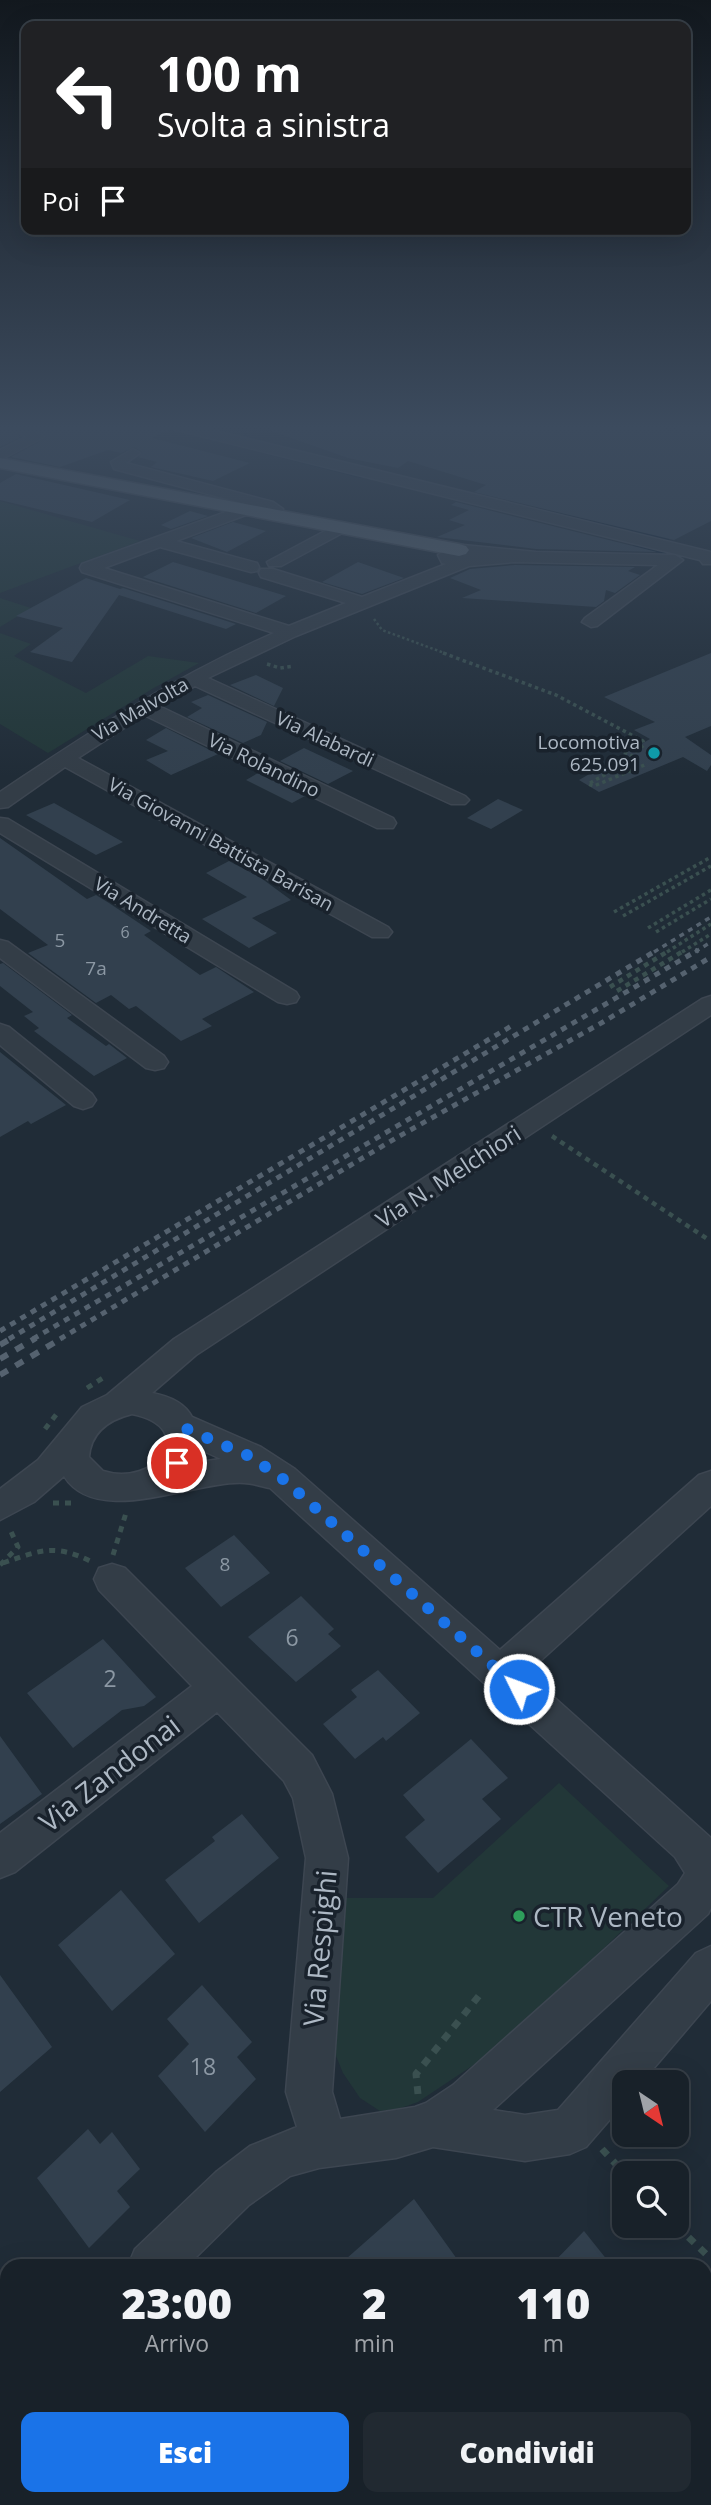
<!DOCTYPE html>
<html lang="it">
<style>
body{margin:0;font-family:"Open Sans",sans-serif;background:#212931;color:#f1f3f6;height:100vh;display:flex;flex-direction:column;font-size:26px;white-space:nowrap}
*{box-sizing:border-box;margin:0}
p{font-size:23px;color:#9fa3a8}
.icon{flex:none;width:38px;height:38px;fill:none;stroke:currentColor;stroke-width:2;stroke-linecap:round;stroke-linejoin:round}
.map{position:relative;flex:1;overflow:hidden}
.details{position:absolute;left:0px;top:2259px;width:712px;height:247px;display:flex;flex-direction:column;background:#182129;border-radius:21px 21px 0 0;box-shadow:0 7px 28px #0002,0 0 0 2px #363e46}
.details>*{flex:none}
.hud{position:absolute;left:21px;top:21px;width:670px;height:214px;border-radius:14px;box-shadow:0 7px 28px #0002,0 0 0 2px #363e46;background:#202124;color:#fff;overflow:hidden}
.needle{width:46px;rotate:145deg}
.tools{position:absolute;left:612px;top:2070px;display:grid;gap:14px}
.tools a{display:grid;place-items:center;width:77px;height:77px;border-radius:14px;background:#182129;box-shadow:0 7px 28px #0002,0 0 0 2px #363e46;font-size:35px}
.pin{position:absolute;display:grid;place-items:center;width:60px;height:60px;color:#fff;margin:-30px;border:4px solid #fff;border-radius:50%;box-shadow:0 2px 7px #0007}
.me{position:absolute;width:77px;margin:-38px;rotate:312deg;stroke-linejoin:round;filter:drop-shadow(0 0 5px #0008)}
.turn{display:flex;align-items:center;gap:24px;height:147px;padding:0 21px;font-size:32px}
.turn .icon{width:91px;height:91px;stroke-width:2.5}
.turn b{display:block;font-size:49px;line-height:60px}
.then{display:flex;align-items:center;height:66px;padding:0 21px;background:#0003;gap:14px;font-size:26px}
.eta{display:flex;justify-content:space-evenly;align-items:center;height:119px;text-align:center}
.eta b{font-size:42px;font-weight:800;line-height:49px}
.cta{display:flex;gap:14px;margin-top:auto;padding:14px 21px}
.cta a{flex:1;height:80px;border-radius:14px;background:#1a73e8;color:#fff;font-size:28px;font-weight:800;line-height:80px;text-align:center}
.cta a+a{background:#212931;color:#f1f3f6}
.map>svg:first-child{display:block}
.green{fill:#223738}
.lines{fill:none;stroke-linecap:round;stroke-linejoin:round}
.stream{stroke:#142434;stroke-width:4.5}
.building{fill:#32404e}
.minor-casing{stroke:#3d4651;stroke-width:3}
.major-casing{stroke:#3d4651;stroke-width:3}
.path-far4{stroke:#3a5050;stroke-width:2.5;stroke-dasharray:2.5 2.5;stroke-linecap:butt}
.path-far3{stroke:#3a5050;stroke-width:3.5;stroke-dasharray:3.5 3.5;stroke-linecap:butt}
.path-far2{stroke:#3a5050;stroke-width:4.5;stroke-dasharray:5 5;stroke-linecap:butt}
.path-far1{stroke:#3a5050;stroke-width:5;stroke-dasharray:6 6;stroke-linecap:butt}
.path{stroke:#3a5050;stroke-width:7;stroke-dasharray:8 8;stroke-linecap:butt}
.minor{fill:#333d47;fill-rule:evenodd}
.major{fill:#515d68;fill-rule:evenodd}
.rail-far2{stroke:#55626f;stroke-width:3.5;stroke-dasharray:5 5;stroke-linecap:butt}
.rail-far1{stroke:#55626f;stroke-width:5;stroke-dasharray:6 6;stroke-linecap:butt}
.rail{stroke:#55626f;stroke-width:6;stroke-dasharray:9 9;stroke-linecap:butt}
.route{stroke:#1a73e8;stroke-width:12;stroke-dasharray:0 21.6}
.culture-dot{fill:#0f9aa8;stroke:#19222c;stroke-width:2.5}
.leisure-dot{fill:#2e9e5b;stroke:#19222c;stroke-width:2.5}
.labels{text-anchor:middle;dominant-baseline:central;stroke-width:7;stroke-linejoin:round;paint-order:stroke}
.far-number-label{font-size:16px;fill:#8c98a4}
.far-street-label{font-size:19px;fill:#adb8c4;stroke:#19222c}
.far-poi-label{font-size:19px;fill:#adb8c4;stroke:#19222c;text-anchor:end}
.number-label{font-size:19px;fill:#8c98a4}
.street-label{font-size:23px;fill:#adb8c4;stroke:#19222c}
.near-number-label{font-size:23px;fill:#8c98a4}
.near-street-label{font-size:28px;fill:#adb8c4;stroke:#19222c}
.near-poi-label{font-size:28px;fill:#adb8c4;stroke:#19222c;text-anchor:start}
</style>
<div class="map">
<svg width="711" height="2505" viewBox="0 0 711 2505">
<rect width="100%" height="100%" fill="#202c37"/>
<path class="green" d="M0,501L140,541L0,593Z
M0,598L31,608L0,627Z
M0,633L31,644L14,656L86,693L148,656L199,663L152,689L48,753L0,724Z
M559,1783L669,1886L499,2048L418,2102L398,2109L380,2111L360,2098L343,2073L332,2046L346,1898H433Z"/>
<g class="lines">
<path class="stream" d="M242,426L248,439
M224,441L361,476
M537,510L667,540
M635,544L676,555"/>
</g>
<path class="building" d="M0,426H6L21,437L0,447Z
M31,426H168L170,429L152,438L250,463L213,481L151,467L157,462L138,457L142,452L134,447L121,453L108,450L60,467L11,457L46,438Z
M270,426H651L672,431L685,426H711V521L674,540L474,492L486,485L408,461L398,468L348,458L269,430Z
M16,474L130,500L92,522L0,500V483Z
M456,502L657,552L536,549L437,537L465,525L449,520L469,510L451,505Z
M190,511L208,516L171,529L161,525Z
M233,522L266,531L227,552L191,538Z
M173,562L230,579L286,596L256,613L143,577Z
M358,562L404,578L362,594L322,582Z
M515,565L635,567L628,571L640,575L615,593L606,590L604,601L596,607L462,598L481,590L450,578L470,569Z
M86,578L120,589L123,588L236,624L226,629L119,595L72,662L30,652L63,628L16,616Z
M711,653V726L685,737L711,755V765L707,771L683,757L599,792L579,780L650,739L634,730L655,722L604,697Z
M256,675L283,688L274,706L230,685Z
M208,695L267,722L261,735L243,743L187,717L202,708L191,702Z
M166,728L218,754L171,775L146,760L168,751L146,740Z
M304,748L353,771L328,784L280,761Z
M258,773L305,796L292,803L246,780Z
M498,799L523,810L491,829L467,818Z
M54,803L123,842L96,855L26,815Z
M0,838L87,899L96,895L109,903L151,931L144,935L200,975L216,967L254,992L202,1019L212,1026L181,1041L136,1006L129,1009L111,995L96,1003L28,953L48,945L0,909Z
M229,861L261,878L291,900L252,918L277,933L249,948L202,919L247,897L206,873Z
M3,963L72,1015L67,1018L106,1046L109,1044L127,1058L94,1076L34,1031L39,1028L24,1016L33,1012L0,986V964Z
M0,1052L66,1105L31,1124L28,1121L0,1137Z
M234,1535L270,1573L221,1607L185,1568Z
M301,1596L334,1629L328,1634L341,1646L296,1682L248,1637Z
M103,1639L156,1697L144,1706L122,1710L73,1748L27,1693Z
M378,1670L420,1713L386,1741L383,1737L355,1759L323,1724L357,1697L351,1690Z
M0,1736L42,1794L0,1824Z
M471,1739L508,1778L482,1799L501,1819L438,1873L405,1837L425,1820L403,1795Z
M242,1814L279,1858L199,1923L165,1880L215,1841L212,1837Z
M121,1890L175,1954L112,2011L58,1945Z
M0,1975L52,2047L0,2092Z
M202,1985L252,2042L237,2057L256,2079L205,2132L158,2076L189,2044L167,2019Z
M88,2129L100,2144L112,2132L140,2169L117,2191L130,2207L89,2248L37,2178Z
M414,2199L462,2266H338Z
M584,2231L612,2266H550Z"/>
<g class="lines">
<g class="minor-casing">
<path id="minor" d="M8,426H26L44,437L0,460V450L26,437Z
M171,426H195L711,552V564H703L700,560L173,429Z
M133,449L140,453L126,463L273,502L283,509L278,518H266L264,515L266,511L261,508L114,469L111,462Z
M245,505L253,510L251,513L176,541L257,563L259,567L257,571L251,572L160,547L104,568L289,626L346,603L261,577L259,573L261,569H273L362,597L446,564L442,563L438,555L448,548L463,545L536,552L675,555L683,560L597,626L591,627L582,622L585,618L658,565L515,562L469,566L296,636L208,678L465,796L469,800L465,804H451L195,686L159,706L393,818L396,823L393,828H377L144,715L78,758L388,927L392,932L388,937H372L65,767L8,807L0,808V792C91,731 172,678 274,633L82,572L80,568L82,564Z
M340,523L348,528L346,531L281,566H269L267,562Z
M0,818L8,819L296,992L299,997L296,1002L287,1004L278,1002L0,833Z
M0,940L8,942L164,1056L168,1062L164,1068L155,1070L146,1068L0,958Z
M711,996V1015L196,1355L152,1393C168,1396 184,1402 192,1417L261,1447L295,1469L500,1650L699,1475L711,1471V1506L527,1673L711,1838V1908L708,1914L493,2110L525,2115L558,2110L696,1953L711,1946V2001L642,2082H625V2102L586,2147L570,2154L525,2161L433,2147L396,2158L319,2168L290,2176L249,2205L187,2266H128L135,2249L216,2172L250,2146L297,2127L286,2092L306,1858L293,1798L284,1781L217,1712L15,1872L0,1878V1833L192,1686L99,1590L94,1579L99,1568L112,1564L125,1568L312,1755L332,1794L348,1858L332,2092L340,2119L415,2107L426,2103L453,2085L678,1884L685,1873L675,1857L270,1488C262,1487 253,1483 244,1483C195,1480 97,1529 64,1476L34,1502L0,1520V1489L38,1460L82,1407L107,1395L174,1339L702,999ZM132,1414C201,1428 155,1488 103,1471L89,1457C91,1432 108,1420 132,1414ZM199,1449L221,1459L192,1463Z
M0,1024L9,1027L92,1094L96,1100L92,1106L83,1109L74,1106L0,1045Z
M7,2376V2432L0,2435V2379Z
M43,2499H97L100,2505H46Z"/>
</g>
<g class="major-casing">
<path id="major" d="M0,458L459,544L466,546L469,550L466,554L459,556L0,468Z"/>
</g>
<path class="path-far4" d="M374,619L382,630L447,654"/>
<path class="path-far3" d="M443,653L556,695L643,741L644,745L634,753L630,761L588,784L594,786L647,764
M267,664L280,668L294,666
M624,752L632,756L633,761
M614,912L711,857
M623,916L711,866
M648,928L711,890
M656,932L711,899
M667,952L711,924
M682,952L711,934"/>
<path class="path-far2" d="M610,987L670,950
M617,991L685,950
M552,1136L709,1240"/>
<path class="path-far1" d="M87,1388L106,1376
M45,1429L59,1411
M53,1503H72
M113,1555L126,1513
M3,1563C38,1551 54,1543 90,1561
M0,1565L18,1547L9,1527"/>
<path class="path" d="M418,2094L416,2074L482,1992
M602,2149L625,2174
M677,2226L711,2259"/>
<use href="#minor" class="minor"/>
<use href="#major" class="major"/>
<path class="rail-far2" d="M654,952L711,917
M695,952L711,942"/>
<path class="rail-far1" d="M0,1331L513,1025
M9,1339L657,950
M33,1339L698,950
M60,1339L396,1138L603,1022L711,957"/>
<path class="rail" d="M0,1345L12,1338
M0,1359L36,1338
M0,1375L62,1338"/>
</g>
<linearGradient id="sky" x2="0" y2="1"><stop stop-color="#12181e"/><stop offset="0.55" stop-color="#3c4b5e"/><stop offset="1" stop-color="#3c4b5e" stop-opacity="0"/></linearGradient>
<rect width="711" height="777" fill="url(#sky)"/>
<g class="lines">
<path class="route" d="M177,1463C184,1450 185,1441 182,1427L249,1456L283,1479L519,1689"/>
</g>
<circle class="culture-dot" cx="654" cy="753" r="7"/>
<circle class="leisure-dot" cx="519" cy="1916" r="7"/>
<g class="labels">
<g class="far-number-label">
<text x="125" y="932">6</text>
</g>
<g class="far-street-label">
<text transform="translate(140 709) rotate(-30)">Via Malvolta</text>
<text transform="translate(325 739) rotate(25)">Via Alabardi</text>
<text transform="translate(264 765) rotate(26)">Via Rolandino</text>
<text transform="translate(221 844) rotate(29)">Via Giovanni Battista Barisan</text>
<text transform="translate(143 910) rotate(31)">Via Andretta</text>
</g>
<g class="far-poi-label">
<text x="640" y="742">Locomotiva<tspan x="640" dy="22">625.091</tspan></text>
</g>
<g class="number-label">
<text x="60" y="940">5</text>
<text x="96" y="968">7a</text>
<text x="225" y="1564">8</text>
</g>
<g class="street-label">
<text transform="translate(448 1176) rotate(-33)">Via N. Melchiori</text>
</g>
<g class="near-number-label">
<text x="292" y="1637">6</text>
<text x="110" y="1678">2</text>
<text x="203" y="2066">18</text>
</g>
<g class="near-street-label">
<text transform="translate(109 1773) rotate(-38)">Via Zandonai</text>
<text transform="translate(319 1948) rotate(-85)">Via Respighi</text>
</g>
<g class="near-poi-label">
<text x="533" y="1916">CTR Veneto</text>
</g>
</g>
</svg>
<div class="tools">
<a><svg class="needle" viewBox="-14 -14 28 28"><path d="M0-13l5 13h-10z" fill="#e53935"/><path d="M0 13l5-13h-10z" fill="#9fa3a8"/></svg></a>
<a><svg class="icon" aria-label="search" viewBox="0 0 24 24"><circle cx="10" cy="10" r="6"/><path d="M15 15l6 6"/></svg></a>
</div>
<div class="pin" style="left:177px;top:1463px;background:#d93025"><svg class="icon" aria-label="arrive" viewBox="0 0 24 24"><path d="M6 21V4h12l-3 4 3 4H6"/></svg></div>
<svg class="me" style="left:519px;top:1689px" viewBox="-20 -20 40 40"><circle r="17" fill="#1a73e8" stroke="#fff" stroke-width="3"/><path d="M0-11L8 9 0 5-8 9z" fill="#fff"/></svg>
<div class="hud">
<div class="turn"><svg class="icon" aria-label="left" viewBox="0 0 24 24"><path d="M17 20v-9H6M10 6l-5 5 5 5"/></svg><div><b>100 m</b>Svolta a sinistra</div></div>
<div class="then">Poi<svg class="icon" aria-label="arrive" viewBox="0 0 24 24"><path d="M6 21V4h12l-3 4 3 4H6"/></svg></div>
</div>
<section class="details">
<div class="eta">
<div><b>23:00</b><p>Arrivo</p></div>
<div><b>2</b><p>min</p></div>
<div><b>110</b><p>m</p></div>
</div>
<div class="cta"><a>Esci</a><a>Condividi</a></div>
</section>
</div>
